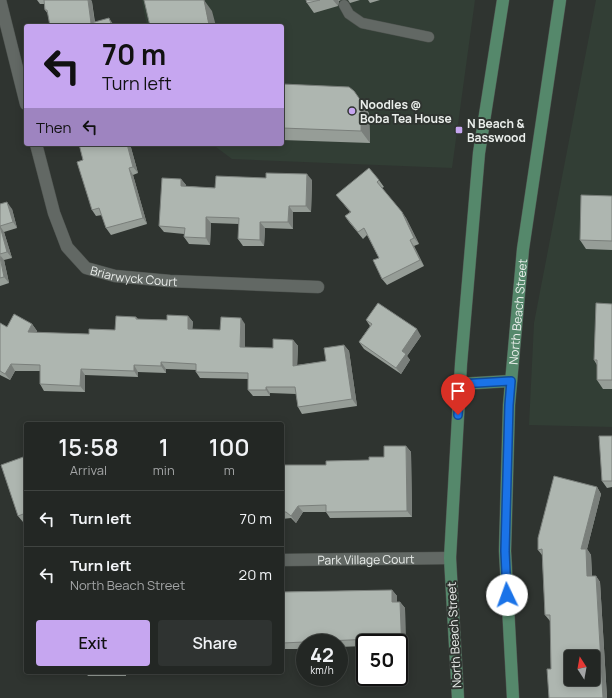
<!DOCTYPE html>
<style>
body{margin:0;font-family:Manrope,sans-serif;background:#2f3331;color:#f1f3f6;height:100vh;display:flex;flex-direction:column;font-size:15px;white-space:nowrap}
*{box-sizing:border-box;margin:0}
p{font-size:13px;color:#a3a5a6}
.icon{flex:none;width:22px;height:22px;fill:none;stroke:currentColor;stroke-width:2;stroke-linecap:round;stroke-linejoin:round}
.map{position:relative;flex:1;overflow:hidden}
.panel{position:absolute;left:24px;top:422px;width:260px;height:252px;display:flex;flex-direction:column;background:#232724;border-radius:4px;box-shadow:0 2px 10px #0003,0 0 0 1px #404441}
.panel>*{flex:none}
.hud{position:absolute;left:24px;top:24px;width:260px;height:122px;border-radius:4px;box-shadow:0 2px 10px #0003,0 0 0 1px #404441;background:#c6a6f0;color:#111;overflow:hidden}
.needle{width:26px;rotate:349deg}
.buttons{position:absolute;left:564px;top:650px;display:grid;gap:8px}
.buttons a{display:grid;place-items:center;width:36px;height:36px;border-radius:4px;background:#232724;box-shadow:0 2px 10px #0003,0 0 0 1px #404441;font-size:20px}
.speed{position:absolute;left:296px;top:634px;display:flex;gap:8px;font-size:20px;font-weight:700;text-align:center}
.speed>*{display:grid;place-content:center;width:52px;height:52px;border-radius:50%;background:#232724;box-shadow:0 2px 10px #0003,0 0 0 1px #404441;line-height:1}
.speed small{font-size:10px;font-weight:400}
.speed .limit{border:2px solid #111;border-radius:6px;background:#fff;color:#111}
.pin{position:absolute;display:grid;place-items:center;width:34px;height:34px;color:#fff;margin:-41px -17px;border-radius:50% 50% 50% 0;rotate:-45deg;box-shadow:0 0 4px #0007}
.pin .icon{rotate:45deg}
.me{position:absolute;width:44px;margin:-22px;rotate:357deg;stroke-linejoin:round;filter:drop-shadow(0 0 3px #0008)}
.turn{display:flex;align-items:center;gap:14px;height:84px;padding:0 12px;font-size:18px}
.turn .icon{width:52px;height:52px;stroke-width:2.5}
.turn b{display:block;font-size:28px;line-height:34px}
.then{display:flex;align-items:center;height:38px;padding:0 12px;background:#0003;gap:8px;font-size:15px}
.eta{display:flex;justify-content:space-evenly;align-items:center;height:68px;text-align:center}
.eta b{font-size:24px;font-weight:600;line-height:28px}
.button{display:flex;gap:8px;margin-top:auto;padding:8px 12px}
.button a{flex:1;height:46px;border-radius:4px;background:#c6a6f0;color:#111;font-size:16px;font-weight:600;line-height:46px;text-align:center}
.button a+a{background:#2f3331;color:#f1f3f6}
ul{padding:0;list-style:none}
li{display:flex;align-items:center;gap:12px;height:56px;padding:0 12px;border-top:1px solid #404441}
li div{flex:1}
li b{display:block;font-size:15px}
li em{font-style:normal}
.map>svg:first-child{display:block}
.built{fill:#323e35}
.lines{fill:none;stroke-linecap:round;stroke-linejoin:round}
.lane-casing{stroke:#4e534f;stroke-width:11}
.street-casing{stroke:#4e534f;stroke-width:13}
.secondary-casing{stroke:#4e534f;stroke-width:13}
.lane{stroke:#626864;stroke-width:10}
.street{stroke:#626864;stroke-width:12}
.secondary{stroke:#55886b;stroke-width:12}
.wall{fill:#969d97}
.shaded-wall{fill:#7a7f7b}
.building{fill:#aeb6b0;stroke:#7a7f7b;fill-rule:evenodd}
.route-casing{stroke:#114b97;stroke-width:10}
.route{stroke:#1a73e8;stroke-width:7}
.poi-dot{fill:#c6a6f0;stroke:#2f3430;stroke-width:1.5}
.labels{text-anchor:middle;dominant-baseline:central;stroke-width:4;stroke-linejoin:round;paint-order:stroke}
.poi-label{font-size:12px;font-weight:bold;fill:#eaeeeb;stroke:#2f3430;text-anchor:start}
.street-label{font-size:12px;fill:#eaeeeb;stroke:#2f3430}
</style>
<div class="map">
<svg width="612" height="698" viewBox="0 0 612 698">
<rect width="100%" height="100%" fill="#2f3430"/>
<path class="built" d="M142,0H475L452,168L232,159L212,144H282V26H147Z
M596,0H612V427L529,425L534,323Z"/>
<g class="lines">
<g class="lane-casing">
<path id="lane" d="M344,5L349,14L362,23L429,37"/>
</g>
<g class="street-casing">
<g id="street">
<path d="M0,0L26,104"/>
<path id="s1" d="M36,144L54,213L67,247L86,268L115,276L170,281L318,287"/>
<path id="s2" d="M282,560L450,558"/>
</g>
</g>
<g class="secondary-casing">
<g id="secondary">
<path d="M460,384L511,381"/>
<path d="M458,698L450,558L461,364L479,153L503,0"/>
<path id="s3" d="M513,698L505,551L509,405L523,249L560,0"/>
</g>
</g>
<use href="#lane" class="lane"/>
<use href="#street" class="street"/>
<use href="#secondary" class="secondary"/>
</g>
<path class="wall" d="M37,0H91L92,2L95,22L113,24L114,26L48,14L45,10L44,4H40Z
M306,0H341L339,1L338,6L314,13L307,3Z
M348,0H360L350,3Z
M368,0H380L370,3Z
M282,84L369,113L370,143L282,140Z
M79,144H130L138,173L133,175L147,224L111,235L106,228L102,215L96,216L92,210L83,160Z
M181,179L186,185L185,186L215,188L312,180L311,212H293V229L265,228L264,246H243L238,239L239,224L211,223L210,245L189,244L184,237V234L164,232L159,226Z
M379,180L384,187L382,188L406,218L419,244L414,246L424,266L387,285L382,279L379,258L367,235L363,239L349,222L345,216L350,212L336,195Z
M612,196V250L586,249L580,240Z
M0,204L12,209L17,228L4,232L12,258L4,260L9,283L0,286Z
M612,304V389H603L597,380V365L594,360Z
M188,316L193,322L192,329L220,330L245,324V347L273,348L293,340L298,346L297,365L326,361L344,345L349,351L357,406L302,414L298,407L296,394L270,393V396H253L248,390V379L200,378L196,372V370L166,369V373L138,372V377L85,375V392L44,391L40,384V371H15L10,380L0,375V323L7,327L32,324L37,331L36,333L89,334L115,330L136,317L138,319L167,320Z
M366,320L421,336L407,356L410,360L401,374L364,349L359,342L370,326Z
M612,436V487L607,488L602,481Z
M406,446L411,452L412,517L330,518L326,512H303L296,523L291,518L282,519V465H326L369,460L384,457Z
M26,456V521L23,522L18,516Z
M597,487L601,494L587,549L591,555L592,576H596L600,582L607,698H549L551,669L550,621L545,615L542,555L538,550Z
M392,590L397,596V602H400L405,608L406,659H399V643H365V646L339,647V643H305V649H282V592Z
M85,672H126V676H88Z"/>
<path class="shaded-wall" d="M88,0H91L92,2L95,26L91,23Z
M204,0L212,11L216,26H210L209,25Z
M333,0H338L339,1L338,6Z
M109,18L113,24L114,26H112Z
M354,91L369,113L370,143L361,131Z
M127,144H130L138,173L133,167Z
M129,168L133,175L147,224L143,218Z
M307,174L312,180L311,212L306,206Z
M181,179L186,185L185,192L181,186Z
M7,202L12,209L17,228L13,222Z
M289,206L293,212V229L288,222Z
M402,212L406,218L419,244L414,238Z
M206,217L211,223L210,245L206,238Z
M260,222L265,228L264,246L260,240Z
M0,226L4,232L12,258L7,252Z
M410,240L414,246L424,266L420,260Z
M0,255L4,260L9,283L4,277Z
M188,316L193,322L192,335L188,329Z
M241,318L245,324V354L240,347Z
M32,324L37,331L32,339L28,332Z
M417,329L421,336L407,356L410,360L401,374L396,368L402,351Z
M293,340L298,346L297,372L293,366Z
M344,345L349,351L357,406L352,399Z
M161,362L166,369V373L161,366Z
M11,364L15,371L10,380L5,374Z
M134,365L138,372V377L134,371Z
M81,369L85,375V392L80,386Z
M266,387L270,393V396L266,390Z
M406,446L411,452L412,517L407,511Z
M597,487L601,494L587,549L591,555L592,582L587,576L581,549Z
M298,506L303,512L296,523L291,516Z
M596,576L600,582L607,698H603Z
M392,590L397,596V609L392,602Z
M400,602L405,608L406,659L402,653Z"/>
<path class="building" d="M44,0H88L91,23L109,18L112,26H50L47,10H45Z
M144,0H204L209,25L204,26H150Z
M306,0H320L307,3Z
M282,84L349,87L354,91L361,101V131L282,128Z
M79,144H127L133,167L129,168L143,218L106,228L99,208L92,210L77,162L83,160Z
M369,168L379,180L377,182L402,212L414,238L410,240L420,260L382,279L373,260L379,258L364,228L358,232L345,216L351,212L336,195Z
M266,173L307,174L306,206H289L288,222H260V240L238,239L239,218L206,217V238L184,237L185,228L159,226L162,178L181,179V186L215,188L216,176L266,178Z
M581,195L612,196V241L580,240Z
M7,202L13,222L0,226V204Z
M0,226L7,252L0,254Z
M0,257L4,277L0,278Z
M378,303L417,329L402,351L406,354L396,368L359,342L372,324L366,320Z
M596,303L612,304V380H597V360H594Z
M14,314L32,324L28,332L89,334V329L115,330L116,316L136,317V319L167,320V315L188,316V329L220,330L221,317L241,318L240,347L273,348V339L293,340V366L326,361L324,348L344,345L352,399L298,407L295,387H266V390H248V373L196,372V364L161,362V366L134,365V371L81,369L80,386L40,384V365L11,364L5,374L0,371V323L7,327Z
M599,436H612V481H602Z
M384,446H406L407,511L326,512V505L298,506L291,516L286,512H282V465H326V461L369,460V457H384Z
M26,456V513L18,516L1,465Z
M554,476L597,487L581,549H586L587,576H596L603,698H549L547,669H551L550,615H545L542,549L538,550V538ZM571,657H593V679H571Z
M392,590V602H400L402,653H399V643H372V639L282,643V592Z"/>
<g class="lines">
<g class="route-casing">
<path id="route" d="M458,415L460,384L511,381L509,405L505,551L507,595"/>
</g>
<use href="#route" class="route"/>
</g>
<g class="poi-dot">
<circle cx="352" cy="111" r="4"/>
<rect x="455" y="126" width="8" height="8" rx="2"/>
</g>
<g class="labels">
<g class="poi-label">
<text x="360" y="104">Noodles @<tspan x="360" dy="14">Boba Tea House</tspan></text>
<text x="467" y="123">N Beach &amp;<tspan x="467" dy="14">Basswood</tspan></text>
</g>
<g class="street-label">
<text stroke="none"><textPath href="#s1" startOffset="185">Briarwyck Court</textPath></text>
<text stroke="none"><textPath href="#s3" startOffset="387">North Beach Street</textPath></text>
<text stroke="none"><textPath href="#s2" startOffset="84">Park Village Court</textPath></text>
<text transform="translate(454 635) rotate(-93)">North Beach Street</text>
</g>
</g>
</svg>
<div class="buttons">
<a><svg class="needle" viewBox="-14 -14 28 28"><path d="M0-13l5 13h-10z" fill="#e53935"/><path d="M0 13l5-13h-10z" fill="#a3a5a6"/></svg></a>
</div>
<div class="speed"><div>42<small>km/h</small></div><div class="limit">50</div></div>
<div class="pin" style="left:458px;top:415px;background:#d93025"><svg class="icon" aria-label="arrive" viewBox="0 0 24 24"><path d="M6 21V4h12l-3 4 3 4H6"/></svg></div>
<svg class="me" style="left:507px;top:595px" viewBox="-20 -20 40 40"><circle r="19" fill="#fff"/><path d="M0-13L10 11 0 6-10 11z" fill="#1a73e8"/></svg>
<div class="hud">
<div class="turn"><svg class="icon" aria-label="left" viewBox="0 0 24 24"><path d="M17 20v-9H6M10 6l-5 5 5 5"/></svg><div><b>70 m</b>Turn left</div></div>
<div class="then">Then<svg class="icon" aria-label="left" viewBox="0 0 24 24"><path d="M17 20v-9H6M10 6l-5 5 5 5"/></svg></div>
</div>
<section class="panel">
<div class="eta">
<div><b>15:58</b><p>Arrival</p></div>
<div><b>1</b><p>min</p></div>
<div><b>100</b><p>m</p></div>
</div>
<ul>
<li><svg class="icon" aria-label="left" viewBox="0 0 24 24"><path d="M17 20v-9H6M10 6l-5 5 5 5"/></svg><div><b>Turn left</b></div><em>70 m</em></li>
<li><svg class="icon" aria-label="left" viewBox="0 0 24 24"><path d="M17 20v-9H6M10 6l-5 5 5 5"/></svg><div><b>Turn left</b><p>North Beach Street</p></div><em>20 m</em></li>
</ul>
<div class="button"><a>Exit</a><a>Share</a></div>
</section>
</div>
